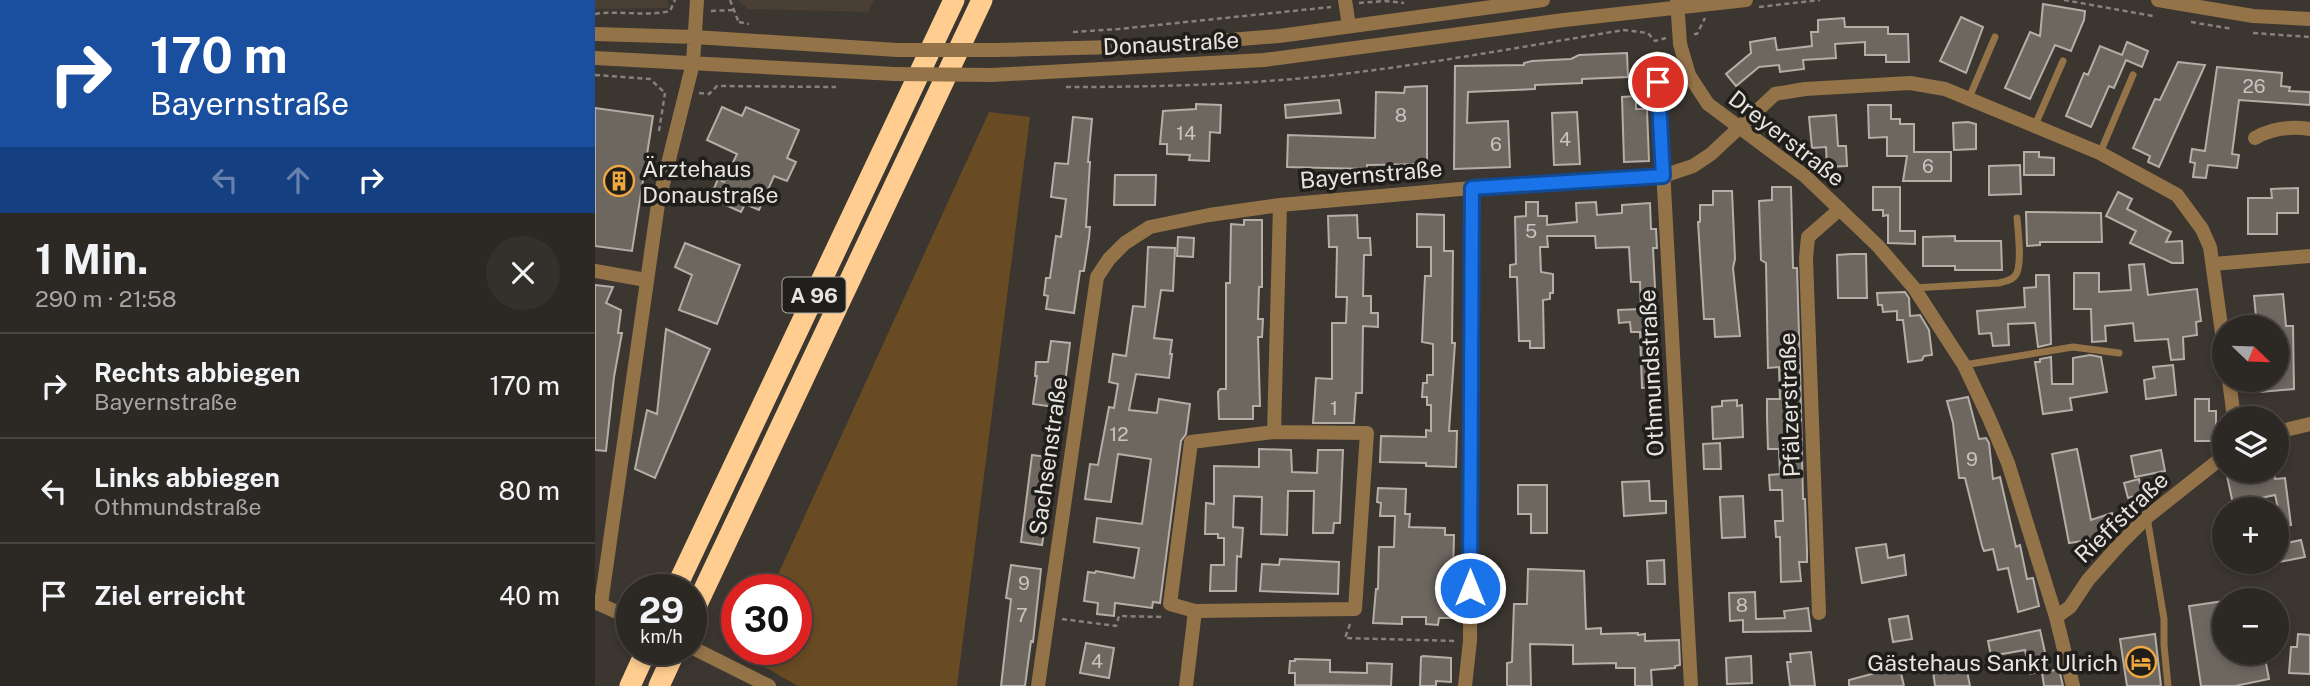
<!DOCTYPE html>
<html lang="de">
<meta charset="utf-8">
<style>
body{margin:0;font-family:"Public Sans",sans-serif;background:#34302b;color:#f1f3f6;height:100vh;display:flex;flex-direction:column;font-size:26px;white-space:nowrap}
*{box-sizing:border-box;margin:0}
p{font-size:23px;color:#a6a6a6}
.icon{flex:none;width:38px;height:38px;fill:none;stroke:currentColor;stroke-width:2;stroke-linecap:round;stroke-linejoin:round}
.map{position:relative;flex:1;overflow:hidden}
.panel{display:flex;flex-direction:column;background:#2c2823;width:595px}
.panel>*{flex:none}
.top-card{background:#1a4fa0;color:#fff;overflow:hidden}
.needle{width:46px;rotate:113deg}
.controls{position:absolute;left:1617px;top:315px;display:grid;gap:14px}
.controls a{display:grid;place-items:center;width:77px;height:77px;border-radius:50%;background:#2c2823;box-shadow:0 4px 10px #0003,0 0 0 2px #484441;font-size:35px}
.speed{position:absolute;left:21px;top:574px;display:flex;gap:14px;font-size:35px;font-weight:700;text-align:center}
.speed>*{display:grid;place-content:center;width:91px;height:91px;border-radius:50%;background:#2c2823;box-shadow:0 4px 10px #0003,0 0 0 2px #484441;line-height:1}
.speed small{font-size:18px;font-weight:400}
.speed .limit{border:10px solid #d22;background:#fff;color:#111}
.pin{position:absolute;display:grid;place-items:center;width:60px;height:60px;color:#fff;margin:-30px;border:4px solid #fff;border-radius:50%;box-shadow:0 2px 7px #0007}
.me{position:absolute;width:77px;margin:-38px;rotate:0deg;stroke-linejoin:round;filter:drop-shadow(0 0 5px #0008)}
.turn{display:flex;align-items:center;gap:24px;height:147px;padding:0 35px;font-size:32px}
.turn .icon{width:91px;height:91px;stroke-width:2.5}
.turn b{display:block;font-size:49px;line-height:60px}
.lanes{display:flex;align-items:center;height:66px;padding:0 35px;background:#0003;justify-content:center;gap:35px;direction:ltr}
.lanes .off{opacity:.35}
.round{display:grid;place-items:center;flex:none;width:74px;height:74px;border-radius:37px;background:#34302b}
.headline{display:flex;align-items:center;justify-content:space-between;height:119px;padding:0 35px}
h1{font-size:42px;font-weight:700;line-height:52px}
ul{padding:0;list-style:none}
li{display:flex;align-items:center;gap:21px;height:105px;padding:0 35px;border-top:2px solid #484441}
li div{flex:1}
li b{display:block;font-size:26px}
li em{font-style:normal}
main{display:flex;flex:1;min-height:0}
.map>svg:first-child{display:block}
.built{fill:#493f34}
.green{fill:#694b23}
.building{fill:#6d6760;stroke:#b4aea6;stroke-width:2}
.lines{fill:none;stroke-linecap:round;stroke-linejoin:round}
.path{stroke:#85817c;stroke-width:2.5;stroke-dasharray:5 3.5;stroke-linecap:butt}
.service{stroke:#947349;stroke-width:7}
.minor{stroke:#947349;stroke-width:14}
.tertiary{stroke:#947349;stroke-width:14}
.motorway{stroke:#fecd8f;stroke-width:21}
.tertiary-bridge{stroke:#947349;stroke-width:14}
.route-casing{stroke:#114b97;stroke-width:18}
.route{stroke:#1a73e8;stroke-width:12}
.labels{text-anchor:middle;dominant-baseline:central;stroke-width:7;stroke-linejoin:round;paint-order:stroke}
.number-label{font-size:19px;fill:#c8c5c0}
.shield{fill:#201e1b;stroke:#aba9a5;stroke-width:2}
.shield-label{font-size:21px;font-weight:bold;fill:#e7e4e0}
.street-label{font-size:23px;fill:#e7e4e0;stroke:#201e1b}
.poi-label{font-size:23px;fill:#e7e4e0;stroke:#201e1b;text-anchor:start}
</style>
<main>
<section class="panel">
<div class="top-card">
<div class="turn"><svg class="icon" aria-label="right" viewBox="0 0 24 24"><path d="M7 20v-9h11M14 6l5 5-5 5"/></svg><div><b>170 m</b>Bayernstraße</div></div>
<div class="lanes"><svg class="icon off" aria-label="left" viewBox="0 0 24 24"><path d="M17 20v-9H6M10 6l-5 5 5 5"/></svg><svg class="icon off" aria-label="ahead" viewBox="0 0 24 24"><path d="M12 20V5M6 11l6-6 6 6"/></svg><svg class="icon" aria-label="right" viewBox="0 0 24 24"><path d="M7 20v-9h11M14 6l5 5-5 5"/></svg></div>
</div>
<div class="headline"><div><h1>1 Min.</h1><p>290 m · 21:58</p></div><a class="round"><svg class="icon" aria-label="close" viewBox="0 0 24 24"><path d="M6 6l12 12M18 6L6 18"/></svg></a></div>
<ul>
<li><svg class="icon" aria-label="right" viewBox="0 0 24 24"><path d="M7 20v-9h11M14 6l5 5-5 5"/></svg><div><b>Rechts abbiegen</b><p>Bayernstraße</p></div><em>170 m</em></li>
<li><svg class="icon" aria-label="left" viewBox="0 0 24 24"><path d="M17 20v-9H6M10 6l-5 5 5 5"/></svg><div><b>Links abbiegen</b><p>Othmundstraße</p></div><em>80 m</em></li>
<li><svg class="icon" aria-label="arrive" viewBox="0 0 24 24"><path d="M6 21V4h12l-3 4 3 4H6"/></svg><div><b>Ziel erreicht</b></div><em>40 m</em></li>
</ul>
</section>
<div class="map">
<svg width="1715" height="686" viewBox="0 0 1715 686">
<rect width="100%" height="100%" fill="#3b362f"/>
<path class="built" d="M0,0H73V8L0,9Z
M143,0H279L273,12L153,9Z"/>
<path class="green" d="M394,112L435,117L362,686H203L147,654L149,649H201V590H176Z"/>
<path class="building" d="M1448,4L1490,11L1489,20L1476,51L1460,45L1435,99L1410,88L1435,32L1445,36Z
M1366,17L1388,27L1371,73L1345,61Z
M1249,18L1250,27H1293V34H1313L1314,62H1291V55H1270V42L1240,44L1241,58L1208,60L1209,69L1185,72L1184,65L1164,67L1141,86L1131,74L1156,53L1155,42L1180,38L1182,50L1217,46L1216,32H1223V20Z
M1532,42L1553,51L1547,67L1531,60L1519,88L1514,86L1496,127L1471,116L1489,73L1493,75L1505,46L1527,55Z
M1032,53L1033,77L987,79V83L940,85V89L873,92L872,123L913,121L915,167L859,169L860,66L929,65V63L937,61L976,59L984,55Z
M1583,62L1610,65L1564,167L1553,162L1555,156L1538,148L1560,99L1565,100Z
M1622,67L1687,73L1686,86L1695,87L1694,91L1715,92V105L1644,100L1637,154L1644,155L1642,168L1613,165L1611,178L1598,177L1600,163L1595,162L1597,149L1610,151Z
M832,86V164L772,165V169L692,167L693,135L780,138L781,92L809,93L810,87Z
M1041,96V109H1052L1054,161L1029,162L1027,97Z
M744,100L746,113L691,118L690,105Z
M601,104L626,105L625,133L615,132L614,161L594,160L595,155L572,154V144H565L568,111L601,109Z
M1273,105H1296V119H1305V124H1319V152H1356V181H1308L1312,156H1292V137L1274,138Z
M127,107L147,116L151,107L204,130L192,158L201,162L192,181L179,176L164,210L150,204L146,212L115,198L123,179L129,182L142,154L112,140Z
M0,108L58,116L37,251L0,246Z
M982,112L985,164L959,165L957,113Z
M1241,115L1243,146H1251L1252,166L1232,167L1231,147L1217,148L1214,117Z
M478,117L497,119L493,162H495L491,227H495L494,238L489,271H485L479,313L451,309L453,296L449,295L451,278H455L461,236L466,237L471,199L456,197L460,163L473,164Z
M1373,122L1381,124V149L1359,150L1358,123Z
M1429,152H1444V157L1459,158V175H1429Z
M1425,165L1426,194L1394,195V166Z
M520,175H561L560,205H519Z
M1177,187H1196L1198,268H1202L1205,367L1208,499H1210L1212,551V562H1204L1206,581L1186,582L1185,537H1181L1180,521H1188L1187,490H1175L1174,475L1185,474L1184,449H1173L1172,417V399H1185L1184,367L1173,368L1171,263L1166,260L1164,201L1177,200Z
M1278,187H1305V231H1320V244L1293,243V215L1288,216V210H1278Z
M1703,188V213H1682V234H1653V198H1677L1676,189Z
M1118,191H1137L1140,259L1138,268L1145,336L1120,337L1119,319H1109L1103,222H1105V205H1118Z
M1523,192L1537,199L1532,209L1576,232L1571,242L1587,241L1588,263H1577L1535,243L1541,231L1511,216Z
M931,202H943V216H952V225L982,222L981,203L1001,202L1002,215L1027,213V205L1055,203L1056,229H1061L1062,248H1058L1065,387L1047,388L1045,332H1036L1035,322L1024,323L1023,310L1046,309L1045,282H1036L1034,247L1001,248L1000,236H952L953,247H945L946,272L958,274V293H955V299L948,300L949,348H935V341H924L922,277H915V265L921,264L920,217L931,216Z
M1431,212L1506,213L1507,242H1445V245L1432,246Z
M822,214L849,215V251H858L857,343H860L854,431H862L861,467L831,466V463L785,462L786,436L831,437V430L836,431V405H832V397H827L828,383H832V375H838V344L827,342L830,276H836V247H822Z
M762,215L763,238H775L776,255H769L768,296H776V313H783V327L768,326L767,393H761L759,423H718L721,378L737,379V323H751L752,297H741L742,247H734L733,216Z
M649,220H667V287H664L663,319H668L667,337H663L665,406H658V419H624L623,392L625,389H631V283H635L636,224L649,225Z
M1360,236V241H1406L1407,270H1360V266H1328V237Z
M583,237L599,238L598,257L582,256Z
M90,243L145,265L122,324L84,310L97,275L80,267Z
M553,247L580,248L578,291L566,290L559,338L577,340L575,354H577L574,378L541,374L534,410L562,413L564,399L595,404L591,434L586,441L565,603L558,602L557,608L520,603L519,616L502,614L503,603L489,601L493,572L500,573L501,571L539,578L544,548L499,542L502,518L547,524L556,459L523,454L516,502L490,499L495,464L503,465L514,407L519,408L523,384L514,382L518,354L531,356L538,306L550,307Z
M1256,254H1271L1272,298H1243L1242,255Z
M1549,264L1553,295L1602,289L1606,321L1601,322L1602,335L1588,337L1589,359L1576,360L1573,339L1540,341L1538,323L1510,326L1511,341L1497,342L1496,309H1479V273H1504V292L1536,290L1534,265Z
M1441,275H1454L1456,344L1443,347L1440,323L1413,324L1414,345L1398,346L1396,333L1384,334L1382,311L1430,307L1429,288L1441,287Z
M0,285L18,287L11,303L26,310L23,333H27L19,377L11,451L0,450Z
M1310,292L1314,298L1315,316L1325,315L1334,330L1337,355L1329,356L1327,360L1313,362L1308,320H1302V311L1288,312L1287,305H1283L1282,293Z
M1688,294L1691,326H1698L1699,389L1666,392V380H1682V327H1662L1659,296Z
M71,329L115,349L60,478L40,469L52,410L62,414Z
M456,341L475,343L467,408L438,404L442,376H440L441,362H453Z
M1495,355L1506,357L1512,392L1475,398L1477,410L1448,414L1440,362H1445V359L1456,357L1457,384H1478V358Z
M1578,365L1581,395L1551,399L1549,380L1560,378L1558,367Z
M1373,397L1384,439L1391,438L1394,443L1398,479L1405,477L1421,547L1425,545L1432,579L1438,578L1444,606L1423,612L1413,568L1403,570L1398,549L1389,551L1387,546L1370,478H1364L1358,423L1352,401Z
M1600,399H1614V411H1621V441H1600Z
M1142,400V406L1147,405L1148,437L1118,439L1117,407L1127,406V401Z
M1125,443L1126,469H1109L1108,444Z
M664,449L696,450L697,472L722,473L723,450H748L745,523H739L738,533H718L719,491H693L692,535L666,534L667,497L639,496L638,527L648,528L646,557L642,556L641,591H615L616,565H629V538H623V534H610L611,503L619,504V466L664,467Z
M1482,449L1496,520L1517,513L1523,531L1494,540L1474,543L1457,454Z
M1566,450L1570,471L1540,477L1536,456Z
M437,455L461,458L447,545L426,542Z
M1655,471H1679L1680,479L1690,478L1696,525L1687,526L1680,495L1638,504L1632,476Z
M1544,479L1547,494L1533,498L1529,483Z
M1054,481L1055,501H1071V513L1029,516L1027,482Z
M923,485H952V533H936V514H923Z
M783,488L811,489L810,514H815L814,527L850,528V535H859L857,618H844L843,625L831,624V617H807V624L778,623L781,589H783L784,547H799L800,516H785L786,503L782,502Z
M1148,496L1150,537L1127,538L1125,497Z
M1706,540L1710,557L1684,562L1682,545Z
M1291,544L1293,558L1309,555L1311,575L1267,583L1261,548Z
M685,559L744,562L743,594L665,591L667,564L684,565Z
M1069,560L1070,584H1053L1052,561Z
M416,565L446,569L438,642L436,641L430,686H406L416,599L411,598Z
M933,569L989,571L991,629L1006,628V634L1043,633V635L1050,634V641L1084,640L1085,665L1080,666V668L1056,670L1057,686H1040V668H1021V663L978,664V645L935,644L936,686H912V663L917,662L919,604H932Z
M1160,592L1161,619L1190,618L1189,611L1213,608L1216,631L1148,632V620L1135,621L1134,593Z
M1629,601V653H1669L1674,679L1640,686H1606L1594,606Z
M1313,616L1317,639L1298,642L1294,619Z
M1445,630L1454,670L1435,674L1430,650L1396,656L1393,641Z
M1560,634L1566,686H1532L1525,639Z
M1703,634L1715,635V674L1694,673L1696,647H1702Z
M491,643L519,648L514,678L485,673Z
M1216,652L1220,686H1195L1192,662H1196L1195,654Z
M828,656L856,658V682L841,681V686H825L826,657Z
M1156,656L1157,683L1132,684L1131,658Z
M700,659L735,660V672L772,673V663L797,664L796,686L700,685V673H694L695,661H700Z
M1351,660L1352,665L1370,661L1375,686H1340L1337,663Z
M1299,668V670L1305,669L1309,686H1254V680Z
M1464,669L1468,686H1449L1447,673Z"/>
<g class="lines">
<path class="path" d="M135,0L144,23
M1469,0L1558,16
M764,3L790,1L809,3
M1164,7L1225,0
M116,11L138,10
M0,14C25,10 50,17 75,11L80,0
M144,22L154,24
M1596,22L1638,29
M478,32L524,29L736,7
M1658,33L1715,37
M1099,34H1102L1110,18
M0,75L55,79L70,93
M471,87C557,87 644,85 730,76C831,65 930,46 1029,30L1053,33L1060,41L1071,38
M104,93L114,94L122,86L241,87
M64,131L70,93
M467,619L521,626L524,616L567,617
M755,624L750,638L861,641"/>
<path class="service" d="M1374,98L1400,37
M1440,125L1468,61
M1505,153L1538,75
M1319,288L1404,283C1409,281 1416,281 1420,276C1428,267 1423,231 1422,218
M1369,365L1478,347L1524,353
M1552,517L1569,619V645L1573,686"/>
<path class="minor" d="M750,0L754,26
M1062,58L1096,686
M1660,138C1677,128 1695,126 1715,129
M1618,264L1715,256
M0,271L51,280
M1634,380L1639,418
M679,432L685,205
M6,604L63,204L98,63
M1224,613L1211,258L1213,237L1245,209
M443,686L502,277L514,259L530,243L555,227L614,215L685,205L877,188L1068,176L1098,166L1116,154L1180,94L1210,89L1315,83L1350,89L1505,153L1582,195L1607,229L1615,247L1629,347
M591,686L600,611L575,604L596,442L679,432L772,433L760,609L600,611
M870,686L875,641L877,188"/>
<path class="tertiary" d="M1082,0L1085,44L1094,75L1113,104L1210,176L1283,246L1319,288L1369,365L1394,418L1413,463L1461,617L1478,686
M1563,0L1658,16L1715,19
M0,34L100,37L302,50
M400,50L558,46L684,36L948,0
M0,58L300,74
M98,63L102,0
M397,75L669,60L969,20L1151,0
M1682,432L1715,424
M0,602L37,619
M1461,617L1475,607L1493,580L1525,544L1552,517L1629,456
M96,647L174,686"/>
<path class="motorway" d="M80,590L359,0
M96,617L387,0
M35,686L52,649
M64,686L81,649"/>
<path class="tertiary-bridge" d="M302,50H400
M300,74L397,75"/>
</g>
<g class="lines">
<g class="route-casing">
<path id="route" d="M875,588L877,188L1068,176L1063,82"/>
</g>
<use href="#route" class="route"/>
</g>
<defs>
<g id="building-ring" transform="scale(1.575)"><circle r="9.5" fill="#201e1b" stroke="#efa73e" stroke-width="1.5"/><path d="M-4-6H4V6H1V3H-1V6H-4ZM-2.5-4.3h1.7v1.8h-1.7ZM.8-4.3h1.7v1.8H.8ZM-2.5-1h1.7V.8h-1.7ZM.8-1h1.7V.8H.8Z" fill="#efa73e"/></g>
<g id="hotel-ring" transform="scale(1.575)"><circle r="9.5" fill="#201e1b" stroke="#efa73e" stroke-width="1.5"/><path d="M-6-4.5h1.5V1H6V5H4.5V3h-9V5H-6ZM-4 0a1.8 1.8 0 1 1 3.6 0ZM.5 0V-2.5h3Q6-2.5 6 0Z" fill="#efa73e"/></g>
</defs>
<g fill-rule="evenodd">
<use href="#building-ring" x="24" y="181"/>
<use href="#hotel-ring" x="1546" y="662"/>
</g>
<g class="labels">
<g class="number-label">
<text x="1659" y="86">26</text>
<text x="806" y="115">8</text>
<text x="591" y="133">14</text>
<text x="970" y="139">4</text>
<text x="901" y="144">6</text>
<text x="1333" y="166">6</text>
<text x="936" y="231">5</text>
<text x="739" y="408">1</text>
<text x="524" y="434">12</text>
<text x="1377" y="459">9</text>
<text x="429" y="583">9</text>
<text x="1147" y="605">8</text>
<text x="427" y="615">7</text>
<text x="502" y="661">4</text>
</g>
<rect class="shield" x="187.5" y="277.5" width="63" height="35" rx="5"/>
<g class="shield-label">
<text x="219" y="295">A 96</text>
</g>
<g class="street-label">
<text transform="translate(576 43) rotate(-3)">Donaustraße</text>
<text transform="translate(1192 138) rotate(38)">Dreyerstraße</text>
<text transform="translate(776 174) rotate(-5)">Bayernstraße</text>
<text transform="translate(1056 373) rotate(-93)">Othmundstraße</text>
<text transform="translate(1194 405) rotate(-92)">Pfälzerstraße</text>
<text transform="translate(453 456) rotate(-82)">Sachsenstraße</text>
<text transform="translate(1526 517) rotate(-44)">Rieffstraße</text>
</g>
<g class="poi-label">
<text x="47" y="168">Ärztehaus<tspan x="47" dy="26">Donaustraße</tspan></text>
<text x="1523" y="662" text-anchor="end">Gästehaus Sankt Ulrich</text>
</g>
</g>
</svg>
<div class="controls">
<a><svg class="needle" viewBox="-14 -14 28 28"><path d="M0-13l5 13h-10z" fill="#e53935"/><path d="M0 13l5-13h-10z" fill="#a6a6a6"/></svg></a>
<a><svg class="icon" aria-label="layers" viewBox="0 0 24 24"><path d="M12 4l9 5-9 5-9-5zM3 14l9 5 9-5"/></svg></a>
<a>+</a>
<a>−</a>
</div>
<div class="speed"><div>29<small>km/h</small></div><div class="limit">30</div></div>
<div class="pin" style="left:1063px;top:82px;background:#d93025"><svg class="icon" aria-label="arrive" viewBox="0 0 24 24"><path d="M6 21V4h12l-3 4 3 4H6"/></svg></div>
<svg class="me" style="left:875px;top:588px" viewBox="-20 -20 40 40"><circle r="17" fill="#1a73e8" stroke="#fff" stroke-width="3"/><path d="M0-11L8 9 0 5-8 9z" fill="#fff"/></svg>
</div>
</main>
